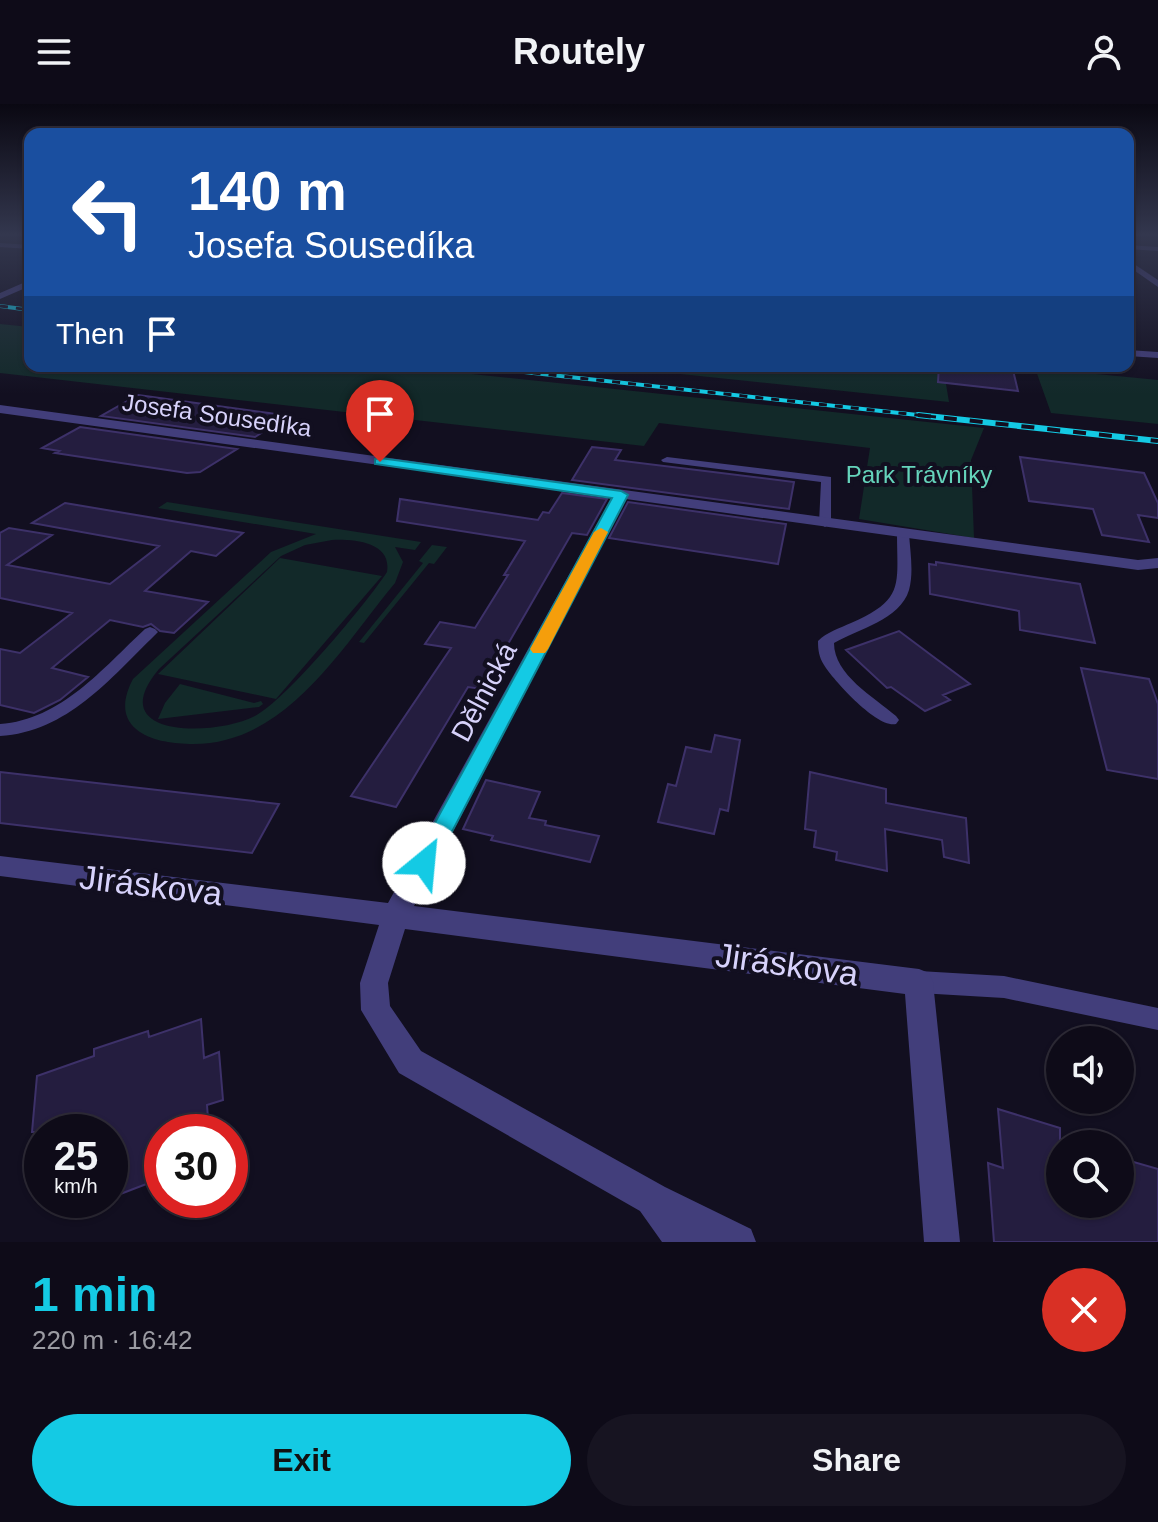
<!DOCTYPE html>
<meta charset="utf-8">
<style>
body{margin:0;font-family:Helvetica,sans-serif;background:#171421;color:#f1f3f6;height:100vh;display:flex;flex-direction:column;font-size:30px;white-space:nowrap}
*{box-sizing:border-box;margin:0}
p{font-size:26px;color:#9b9ba2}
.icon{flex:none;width:44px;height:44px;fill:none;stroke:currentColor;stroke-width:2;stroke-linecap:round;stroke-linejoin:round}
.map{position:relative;height:1138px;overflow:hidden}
.details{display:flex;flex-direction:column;background:#0e0b18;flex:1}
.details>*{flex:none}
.banner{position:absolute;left:24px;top:24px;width:1110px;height:244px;border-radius:16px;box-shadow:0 2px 6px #0004,0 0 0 2px #2e2b37;background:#1a4fa0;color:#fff;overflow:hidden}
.buttons{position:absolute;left:1046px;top:922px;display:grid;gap:16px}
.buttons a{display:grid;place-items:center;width:88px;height:88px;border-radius:50%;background:#0e0b18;box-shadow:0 2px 6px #0004,0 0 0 2px #2e2b37;font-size:40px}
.speed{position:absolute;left:24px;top:1010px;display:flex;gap:16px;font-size:40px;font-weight:700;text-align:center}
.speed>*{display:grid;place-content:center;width:104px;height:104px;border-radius:50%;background:#0e0b18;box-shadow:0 2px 6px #0004,0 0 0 2px #2e2b37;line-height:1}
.speed small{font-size:20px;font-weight:400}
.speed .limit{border:12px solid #d22;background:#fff;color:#111}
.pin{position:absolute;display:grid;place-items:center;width:68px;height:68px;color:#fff;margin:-82px -34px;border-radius:50% 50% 50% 0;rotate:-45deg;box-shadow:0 0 8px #0007}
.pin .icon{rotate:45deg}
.me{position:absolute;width:88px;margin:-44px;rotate:28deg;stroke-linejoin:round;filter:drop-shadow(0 0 6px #0008)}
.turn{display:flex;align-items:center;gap:28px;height:168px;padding:0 32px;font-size:36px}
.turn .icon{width:104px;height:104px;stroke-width:2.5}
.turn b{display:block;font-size:56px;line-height:68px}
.then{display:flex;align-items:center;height:76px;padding:0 32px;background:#0003;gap:16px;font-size:30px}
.round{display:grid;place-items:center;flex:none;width:84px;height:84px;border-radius:42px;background:#171421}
.summary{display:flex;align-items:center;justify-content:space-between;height:136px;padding:0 32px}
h1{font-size:48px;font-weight:800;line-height:60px;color:#14cae4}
.button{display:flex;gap:16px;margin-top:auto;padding:16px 32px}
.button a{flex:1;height:92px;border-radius:48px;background:#14cae4;color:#111;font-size:32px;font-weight:800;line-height:92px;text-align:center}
.button a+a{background:#171421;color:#f1f3f6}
header{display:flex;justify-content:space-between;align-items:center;height:104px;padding:0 32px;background:#0e0b18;font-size:36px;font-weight:800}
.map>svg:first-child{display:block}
.green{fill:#122929;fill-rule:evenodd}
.building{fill:#241d3f;stroke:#3d3169;stroke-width:2}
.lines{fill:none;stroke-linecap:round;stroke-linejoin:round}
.service{fill:#423e7b;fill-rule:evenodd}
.minor{fill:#423e7b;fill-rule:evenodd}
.rail-far1-casing{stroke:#14cae4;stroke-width:4}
.rail-casing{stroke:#14cae4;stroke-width:6}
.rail-far1{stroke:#120f20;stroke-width:3;stroke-dasharray:8;stroke-linecap:butt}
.rail{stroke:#120f20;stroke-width:4;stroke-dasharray:13;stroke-linecap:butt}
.route{fill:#14cae4;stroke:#0d8394;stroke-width:2}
.slow{fill:#f59e0b}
.labels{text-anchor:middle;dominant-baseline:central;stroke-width:8;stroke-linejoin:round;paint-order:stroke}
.far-street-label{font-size:24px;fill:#d7d2fb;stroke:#120f20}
.far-park-label{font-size:24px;fill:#65d4bb;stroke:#120f20}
.street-label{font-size:28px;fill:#d7d2fb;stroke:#120f20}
.near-street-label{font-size:34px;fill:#d7d2fb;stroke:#120f20}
</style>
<header><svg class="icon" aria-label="menu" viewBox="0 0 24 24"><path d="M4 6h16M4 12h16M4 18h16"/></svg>Routely<svg class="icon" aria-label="person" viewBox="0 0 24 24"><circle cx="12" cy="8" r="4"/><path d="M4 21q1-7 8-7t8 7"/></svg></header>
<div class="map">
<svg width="1158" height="1138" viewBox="0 0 1158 1138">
<rect width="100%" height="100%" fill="#120f20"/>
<path class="green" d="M0,220L30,223V262H396L984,324L971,356L974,434L859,415L870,344L659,319L644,342L0,269Z
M604,262H943L949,298Z
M1035,264L1158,276V320L1051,309Z
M167,398L421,438L415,446L395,443L403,458L395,479C341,544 285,643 189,640C171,639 150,637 136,625C120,611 124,592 133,575L271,448L316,430L158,404ZM332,436C354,435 392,438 387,468C366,500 286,596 255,612C214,633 101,634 159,565L281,452L305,441Z
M432,441L447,443L434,460L429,459L364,539L359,538L423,459L419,457Z
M280,454L382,472L276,595L158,570Z
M180,580L254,599L261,597L263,600L259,603L158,615L165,599Z"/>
<path class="building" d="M939,262H1012L1018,287L938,278Z
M138,291L269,309L288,312L255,333L101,312Z
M80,323L237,345L200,368L187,369L55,349L59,347L42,344Z
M592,343L621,346L615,356L794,378L789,405L572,376Z
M1020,353L1144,369L1158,399V414L1138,411L1149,438L1102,431L1093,405L1029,397Z
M562,389L607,395L587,431L572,429L482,585L468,583L396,703L351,692L451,544L425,540L440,518L475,524L508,471H504L525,437L397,417L400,395L538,416L543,408L549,409Z
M628,398L786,420L778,460L609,434Z
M65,399L243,429L216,452L191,447L145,487L208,498L174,529L160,527L151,520L143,523L110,516L52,564L88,573L60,596L34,609L0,601V545L20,549L72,509L0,494V429L9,424L52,431L7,461L110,480L159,442L32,419Z
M936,458L1080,480L1095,539L1020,526L1019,507L930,490L929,460L936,461Z
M899,527L931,551L970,580L943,591L950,596L925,607L891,583L887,584L846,546Z
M1081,564L1149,575L1158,600V675L1107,666Z
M715,631L740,636L728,707L720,705L714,730L658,718L668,680L676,682L686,643L711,648Z
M0,668L279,700L252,749L0,719Z
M810,668L886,685V699L966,714L969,759L944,753L942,736L885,725L887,767L836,756L837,748L814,743L816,727L805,725Z
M486,676L540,688L529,714L546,717L545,721L599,732L590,758L491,736L493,732L463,725Z
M201,915L204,954L219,948L223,996L207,1001L209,1028H162V1074L110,1094V1028H32L37,972L94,952V945L148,927L149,933Z
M998,1005L1060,1024V1100H1120V1054L1158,1065V1138H994L988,1059L1003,1064Z"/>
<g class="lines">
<path class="service" d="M667,353L831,373V419L825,423L819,419L821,378L663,358L661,356Z
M903,425L909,429C910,447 914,468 909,486C900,516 858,525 834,539C834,571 874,593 896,612L899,616L896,620C878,625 834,577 824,561C819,553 818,546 818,537C827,528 840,524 851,519C905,495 897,482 897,429Z
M150,523L155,525L158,528L155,531C110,575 67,628 0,632V620C61,616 103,564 145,525Z
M919,867L1004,872L1158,904V926L1004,894L919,889L911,886L907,878L911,870Z"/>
<path class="minor" d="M0,139L30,141V145L0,143Z
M1128,141L1158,143V147L1128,145Z
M1128,156L1158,176V183L1128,162Z
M30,176V182L0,195V189Z
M1128,246L1158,248V254L1128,252Z
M0,301L1138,456L1158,454V464L1138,466L626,395L414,802L919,865L929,869L933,878L960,1138H924L905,890L405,825L388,879L390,902L421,947L665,1083L751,1125L756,1138H662L640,1107L399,969L361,906L360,879L379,821L0,772V752L388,799L612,393L0,309Z"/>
<g class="rail-far1-casing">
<path id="rail-far1" d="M0,202L30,206
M469,262L936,313"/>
</g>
<g class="rail-casing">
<path id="rail" d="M918,311L1158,337"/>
</g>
<use href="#rail-far1" class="rail-far1"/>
<use href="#rail" class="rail"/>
</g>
<linearGradient id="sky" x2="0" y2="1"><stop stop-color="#0a0812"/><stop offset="0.45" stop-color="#33374e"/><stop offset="1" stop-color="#33374e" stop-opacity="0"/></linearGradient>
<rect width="1158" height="290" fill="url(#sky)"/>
<path class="route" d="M380,354L621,387L628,391L432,766L424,769L416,766L413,759L612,394L375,360V355Z"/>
<path class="slow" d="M601,424L608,428L548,545L545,549H533L530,545L594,428Z"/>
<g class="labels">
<g class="far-street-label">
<text transform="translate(217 311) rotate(8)">Josefa Sousedíka</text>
</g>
<g class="far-park-label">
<text x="919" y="370">Park Trávníky</text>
</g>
<g class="street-label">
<text transform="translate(484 588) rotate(-62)">Dělnická</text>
</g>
<g class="near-street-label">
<text transform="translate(151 781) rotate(7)">Jiráskova</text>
<text transform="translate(787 860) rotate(8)">Jiráskova</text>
</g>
</g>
</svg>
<div class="buttons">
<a><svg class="icon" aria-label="sound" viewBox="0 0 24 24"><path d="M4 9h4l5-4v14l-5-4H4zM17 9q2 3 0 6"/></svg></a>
<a><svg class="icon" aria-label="search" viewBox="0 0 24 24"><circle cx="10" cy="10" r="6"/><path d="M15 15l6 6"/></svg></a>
</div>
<div class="speed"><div>25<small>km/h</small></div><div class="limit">30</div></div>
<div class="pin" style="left:380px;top:358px;background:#d93025"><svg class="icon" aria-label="arrive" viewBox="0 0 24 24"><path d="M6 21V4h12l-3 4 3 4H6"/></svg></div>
<svg class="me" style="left:424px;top:759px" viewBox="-20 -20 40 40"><circle r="19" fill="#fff"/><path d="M0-13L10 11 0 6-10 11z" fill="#14cae4"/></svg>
<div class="banner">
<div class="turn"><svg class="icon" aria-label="left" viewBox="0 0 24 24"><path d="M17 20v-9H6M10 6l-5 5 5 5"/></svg><div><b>140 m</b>Josefa Sousedíka</div></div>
<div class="then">Then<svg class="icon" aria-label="arrive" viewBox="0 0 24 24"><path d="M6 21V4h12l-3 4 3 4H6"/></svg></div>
</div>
</div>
<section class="details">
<div class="summary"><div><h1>1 min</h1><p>220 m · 16:42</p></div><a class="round" style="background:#d93025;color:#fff"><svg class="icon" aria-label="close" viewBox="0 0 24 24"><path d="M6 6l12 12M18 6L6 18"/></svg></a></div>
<div class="button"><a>Exit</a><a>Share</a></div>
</section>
